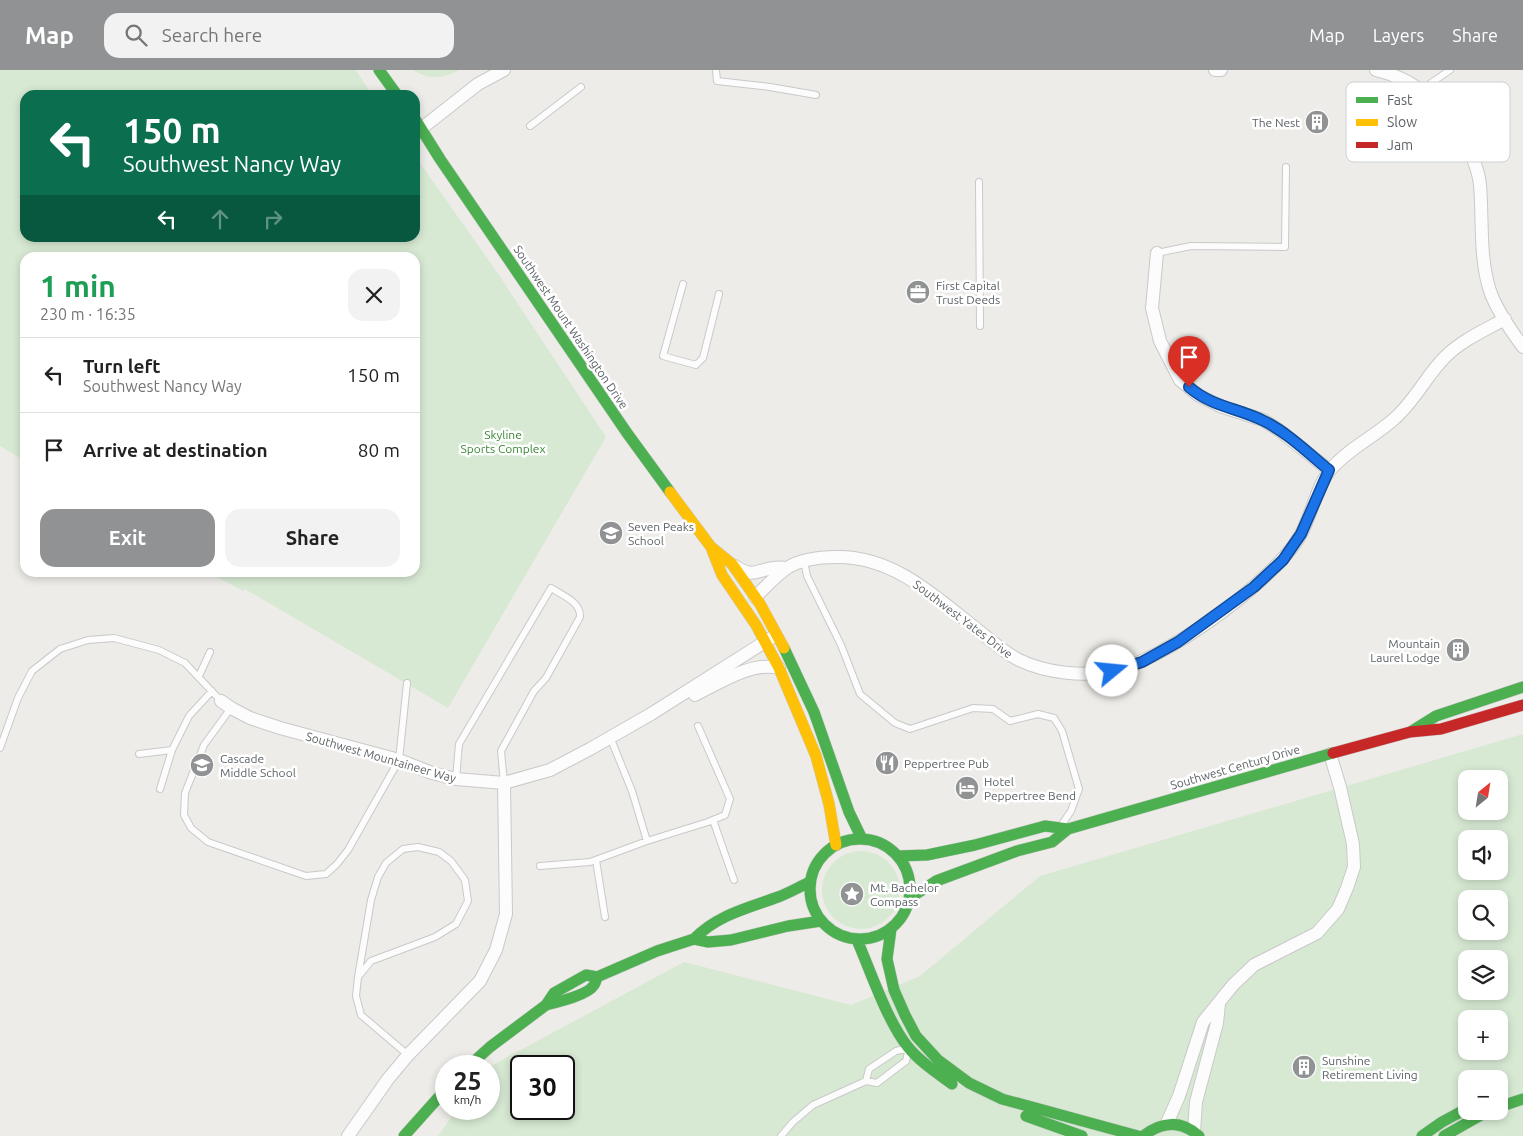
<!DOCTYPE html>
<meta charset="utf-8">
<style>
body{margin:0;font-family:Ubuntu,sans-serif;background:#f2f2f2;color:#222;height:100vh;display:flex;flex-direction:column;font-size:19px;white-space:nowrap}
*{box-sizing:border-box;margin:0}
p{font-size:16px;color:#767676}
.icon{flex:none;width:28px;height:28px;fill:none;stroke:currentColor;stroke-width:2;stroke-linecap:round;stroke-linejoin:round}
.map{position:relative;flex:1;overflow:hidden}
.details{position:absolute;left:20px;top:182px;width:400px;height:325px;display:flex;flex-direction:column;background:#fff;border-radius:15px;box-shadow:0 2px 8px #0003}
.details>*{flex:none}
.banner{position:absolute;left:20px;top:20px;width:400px;height:152px;border-radius:15px;box-shadow:0 2px 8px #0003;background:#0b6e4f;color:#fff;overflow:hidden}
.needle{width:32px;rotate:30deg}
.fabs{position:absolute;left:1458px;top:700px;display:grid;gap:10px}
.fabs a{display:grid;place-items:center;width:50px;height:50px;border-radius:10px;background:#fff;box-shadow:0 2px 8px #0003;font-size:25px}
.speed{position:absolute;left:435px;top:985px;display:flex;gap:10px;font-size:25px;font-weight:700;text-align:center}
.speed>*{display:grid;place-content:center;width:65px;height:65px;border-radius:50%;background:#fff;box-shadow:0 2px 8px #0003;line-height:1}
.speed small{font-size:12px;font-weight:400}
.speed .limit{border:2px solid #111;border-radius:8px;background:#fff;color:#111}
.pin{position:absolute;display:grid;place-items:center;width:42px;height:42px;color:#fff;margin:-51px -21px;border-radius:50% 50% 50% 0;rotate:-45deg;box-shadow:0 0 5px #0007}
.pin .icon{rotate:45deg}
.me{position:absolute;width:55px;margin:-28px;rotate:73deg;stroke-linejoin:round;filter:drop-shadow(0 0 4px #0008)}
.turn{display:flex;align-items:center;gap:18px;height:105px;padding:0 20px;font-size:22px}
.turn .icon{width:65px;height:65px;stroke-width:2.5}
.turn b{display:block;font-size:35px;line-height:42px}
.lanes{display:flex;align-items:center;height:48px;padding:0 20px;background:#0003;justify-content:center;gap:25px;direction:ltr}
.lanes .off{opacity:.35}
.round{display:grid;place-items:center;flex:none;width:52px;height:52px;border-radius:15px;background:#f2f2f2}
.summary{display:flex;align-items:center;justify-content:space-between;height:85px;padding:0 20px}
h1{font-size:30px;font-weight:700;line-height:38px;color:#1e9e55}
.action{display:flex;gap:10px;margin-top:auto;padding:10px 20px}
.action a{flex:1;height:58px;border-radius:15px;background:#909294;color:#fff;font-size:20px;font-weight:700;line-height:58px;text-align:center}
.action a+a{background:#f2f2f2;color:#222}
ul{padding:0;list-style:none}
li{display:flex;align-items:center;gap:15px;height:75px;padding:0 20px;border-top:1px solid #e0e0e0}
li div{flex:1}
li b{display:block;font-size:19px}
li em{font-style:normal}
header{display:flex;align-items:center;gap:30px;box-sizing:border-box;height:70px;padding:0 25px;background:#909294;color:#fff}
header strong{font-size:24px}
nav{display:flex;gap:28px;margin-inline-start:auto;font-size:18px}
.search{width:350px;height:45px;background:#f2f2f2;display:flex;align-items:center;gap:12px;box-sizing:border-box;padding:0 18px;border-radius:15px;color:#767676;font-size:19px}
.map>svg:first-child{display:block}
.green{fill:#d7e9d3;fill-rule:evenodd}
.lines{fill:none;stroke-linecap:round;stroke-linejoin:round}
.lane-casing{stroke:#c9c9c9;stroke-width:8}
.street-casing{stroke:#c9c9c9;stroke-width:14}
.fast-casing{stroke:#cacaca;stroke-width:12}
.slow-casing{stroke:#cacaca;stroke-width:12}
.jam-casing{stroke:#cacaca;stroke-width:12}
.lane{stroke:#fcfcfc;stroke-width:6}
.street{stroke:#fcfcfc;stroke-width:12}
.fast{stroke:#4caf50;stroke-width:11}
.slow{stroke:#ffc107;stroke-width:11}
.jam{stroke:#c62828;stroke-width:11}
.route-casing{stroke:#114b97;stroke-width:12}
.route{stroke:#1a73e8;stroke-width:9}
.labels{text-anchor:middle;dominant-baseline:central;stroke-width:5;stroke-linejoin:round;paint-order:stroke}
.poi-label{font-size:12px;fill:#5d6266;stroke:#fff;text-anchor:start}
.street-label{font-size:12px;fill:#5d6266;stroke:#fff}
.park-label{font-size:12px;fill:#388634;stroke:#fff}
.key{fill:#fff;stroke:#ced0d1;stroke-width:1}
.key-label{font-size:14px;fill:#5d6266}
</style>
<header>
<strong>Map</strong>
<div class="search"><svg class="icon" aria-label="search" viewBox="0 0 24 24"><circle cx="10" cy="10" r="6"/><path d="M15 15l6 6"/></svg>Search here</div>
<nav><a>Map</a><a>Layers</a><a>Share</a></nav>
</header>
<div class="map">
<svg width="1523" height="1066" viewBox="0 0 1523 1066">
<rect width="100%" height="100%" fill="#eeece8"/>
<path class="green" d="M0,0H356L372,25H25V168H415V86L497,202L606,367L448,638L245,519L243,521L210,503L415,502V188H25V391L0,376Z
M413,0H459C442,9 430,10 413,0Z
M1523,664V1066H438L457,1039H489V997L684,892L851,935L920,906L1040,806ZM1466,709H1499V741H1466ZM1466,769H1499V801H1466ZM1466,829H1499V861H1466ZM1466,889H1499V921H1466ZM1466,949H1499V981H1466ZM521,996H564V1039H521ZM1466,1009H1499V1041H1466Z
M822 820a39 39 0 1 1 78 0a39 39 0 1 1-78 0Z"/>
<g class="lines">
<g class="lane-casing">
<path id="lane" d="M716,0L717,11L770,17L816,25
M1423,22L1431,13L1450,0
M530,56L581,17
M979,112L980,256
M1157,183L1191,176L1285,177L1286,97
M683,214L663,286L696,295L703,288L719,224
M804,491L807,506L841,575L860,624L895,653L910,659L973,638L993,639L1010,651L1038,644L1054,648L1062,661L1079,719L1071,741L1060,757
M199,606L210,582
M231,638L204,675L185,723L184,745L191,758L208,772L306,806L326,804L337,794L348,780L399,690L407,613
M610,667L632,721L647,771L708,752L725,745L730,729L698,656
M0,678L18,628L32,601L60,579L88,570L114,568L159,580L185,593L221,631
M139,684L172,680
M456,709L459,674L551,518C562,525 581,532 580,547L546,608L534,621L501,681L504,713
M160,719L172,680L189,646L212,621
M713,750L734,810
M596,790L605,847
M540,796L590,792L647,771
M358,907L371,891L435,867L456,854L468,831L465,810L451,791L439,782L418,777L403,779L386,793L378,807L371,830L358,907L356,926L361,945L408,985
M781,1066L793,1052L813,1035L866,1011L877,1013L906,991L909,978L896,981L869,999L866,1011"/>
</g>
<g class="street-casing">
<path id="street" d="M1215,0H1221
M1376,0C1392,4 1411,12 1424,23C1448,42 1477,84 1480,115C1483,150 1479,187 1490,221C1496,239 1512,262 1523,277
M422,58L478,14L504,0
M1157,183L1152,238L1160,271L1180,310L1198,325L1220,336L1263,350L1279,360L1329,400
M735,496C755,509 755,500 774,498C778,497 783,498 787,498
M755,527C765,518 775,506 787,498C801,489 820,487 837,487C896,486 940,531 984,565C995,574 1007,584 1019,590C1046,603 1083,607 1112,601C1163,592 1277,509 1301,464C1311,446 1318,413 1331,399C1349,378 1374,367 1394,349C1415,331 1426,306 1445,287C1462,270 1485,260 1505,249
M695,625C719,613 752,591 779,598
M221,631L231,638L250,648L280,658L399,690L432,703L456,709L504,713L550,700L590,679L651,644L771,568
M1167,1053L1179,1026L1203,952L1233,915L1254,895L1317,863L1338,839L1347,818L1354,797L1353,774L1340,717L1330,684
M1194,1061L1196,1032L1217,953L1219,934
M348,1066L388,1009L408,985L480,911L496,880L506,844L504,713"/>
</g>
<g class="fast-casing">
<path id="fast" d="M379,0L397,25
M415,49L440,89L627,363L670,422
M784,578L814,642L849,742L862,769
M1412,661L1436,646L1523,617
M810 819a50 50 0 1 1 100 0a50 50 0 1 1-100 0Z
M898,786L927,785L975,775L1045,756L1068,759
M910,828L936,811L1017,781L1052,772L1068,759L1333,683
M891,859L887,889L894,920L905,945L916,966L938,990L969,1013L1002,1029L1138,1066
M694,869C717,845 748,838 778,827C789,823 799,817 810,812
M857,870C871,902 887,951 908,977C920,992 937,1003 952,1014
M546,935C558,932 588,925 594,915C596,912 596,910 597,907
M469,996L490,977L546,935L554,923L586,905L597,907L657,881L694,869L708,872L731,870L788,856L821,851
M1499,1037L1523,1029
M1026,1046L1082,1066
M404,1066L446,1019
M1143,1066C1162,1051 1181,1050 1199,1066
M1422,1066L1442,1052L1466,1039
M1444,1066L1488,1041"/>
</g>
<g class="slow-casing">
<path id="slow" d="M670,422L711,477L732,494L760,534L784,578
M711,477L722,505L756,555L779,598L816,686L829,734L836,775"/>
</g>
<g class="jam-casing">
<path id="jam" d="M1333,683L1410,662L1441,659L1523,635"/>
</g>
<use href="#lane" class="lane"/>
<use href="#street" class="street"/>
<use href="#fast" class="fast"/>
<use href="#slow" class="slow"/>
<use href="#jam" class="jam"/>
</g>
<g class="lines">
<g class="route-casing">
<path id="route" d="M1112,601L1142,592L1178,572L1254,517L1283,490L1301,464L1329,400C1308,383 1288,363 1264,351C1238,338 1212,337 1189,317"/>
</g>
<use href="#route" class="route"/>
</g>
<defs>
<g id="building-disc" transform="scale(1.25)"><circle r="9.5" fill="#909294" stroke="#fff"/><path d="M-4-6H4V6H1V3H-1V6H-4ZM-2.5-4.3h1.7v1.8h-1.7ZM.8-4.3h1.7v1.8H.8ZM-2.5-1h1.7V.8h-1.7ZM.8-1h1.7V.8H.8Z" fill="#fff"/></g>
<g id="office-disc" transform="scale(1.25)"><circle r="9.5" fill="#909294" stroke="#fff"/><path d="M-6-3h4V-5.5h4V-3h4V5H-6ZM-1-4.5V-3h2v-1.5ZM-6 0V1H6V0Z" fill="#fff"/></g>
<g id="school-disc" transform="scale(1.25)"><circle r="9.5" fill="#909294" stroke="#fff"/><path d="M0-5L7-2L0 1L-7-2ZM-4 1L0 2.5L4 1V4Q0 6-4 4Z" fill="#fff"/></g>
<g id="restaurant-disc" transform="scale(1.25)"><circle r="9.5" fill="#909294" stroke="#fff"/><path d="M-5-6h1v4h1v-4h1v4h1v-4h1v5L-1.5 .5V6h-2V.5L-5-1ZM5-6V6H3V1.5H1.5Q1.5-4 5-6Z" fill="#fff"/></g>
<g id="hotel-disc" transform="scale(1.25)"><circle r="9.5" fill="#909294" stroke="#fff"/><path d="M-6-4.5h1.5V1H6V5H4.5V3h-9V5H-6ZM-4 0a1.8 1.8 0 1 1 3.6 0ZM.5 0V-2.5h3Q6-2.5 6 0Z" fill="#fff"/></g>
<g id="sight-disc" transform="scale(1.25)"><circle r="9.5" fill="#909294" stroke="#fff"/><path d="M0-6L1.8-2.2L6-1.7L2.9 1.2L3.7 5.4L0 3.3L-3.7 5.4L-2.9 1.2L-6-1.7L-1.8-2.2Z" fill="#fff"/></g>
</defs>
<g fill-rule="evenodd">
<use href="#building-disc" x="1317" y="52"/>
<use href="#office-disc" x="918" y="222"/>
<use href="#school-disc" x="611" y="463"/>
<use href="#building-disc" x="1458" y="580"/>
<use href="#restaurant-disc" x="887" y="693"/>
<use href="#school-disc" x="202" y="695"/>
<use href="#hotel-disc" x="967" y="718"/>
<use href="#sight-disc" x="852" y="824"/>
<use href="#building-disc" x="1304" y="997"/>
</g>
<g class="labels">
<g class="poi-label">
<text x="1300" y="52" text-anchor="end">The Nest</text>
<text x="936" y="215">First Capital<tspan x="936" dy="14">Trust Deeds</tspan></text>
<text x="628" y="456">Seven Peaks<tspan x="628" dy="14">School</tspan></text>
<text x="1440" y="573" text-anchor="end">Mountain<tspan x="1440" dy="14">Laurel Lodge</tspan></text>
<text x="220" y="688">Cascade<tspan x="220" dy="14">Middle School</tspan></text>
<text x="904" y="693">Peppertree Pub</text>
<text x="984" y="711">Hotel<tspan x="984" dy="14">Peppertree Bend</tspan></text>
<text x="870" y="817">Mt. Bachelor<tspan x="870" dy="14">Compass</tspan></text>
<text x="1322" y="990">Sunshine<tspan x="1322" dy="14">Retirement Living</tspan></text>
</g>
<g class="street-label">
<text transform="translate(571 257) rotate(56)">Southwest Mount Washington Drive</text>
<text transform="translate(963 549) rotate(37)">Southwest Yates Drive</text>
<text transform="translate(381 687) rotate(16)">Southwest Mountaineer Way</text>
<text transform="translate(1235 697) rotate(-16)">Southwest Century Drive</text>
</g>
<g class="park-label">
<text x="503" y="364">Skyline<tspan x="503" dy="14">Sports Complex</tspan></text>
</g>
</g>
<rect x="1346" y="12" width="164" height="80" rx="8" class="key"/>
<rect x="1356" y="27" width="22" height="6" fill="#4caf50"/>
<rect x="1356" y="49" width="22" height="7" fill="#ffc107"/>
<rect x="1356" y="72" width="22" height="6" fill="#c62828"/>
<g class="key-label">
<text x="1387" y="35">Fast</text>
<text x="1387" y="57">Slow</text>
<text x="1387" y="80">Jam</text>
</g>
</svg>
<div class="fabs">
<a><svg class="needle" viewBox="-14 -14 28 28"><path d="M0-13l5 13h-10z" fill="#e53935"/><path d="M0 13l5-13h-10z" fill="#767676"/></svg></a>
<a><svg class="icon" aria-label="sound" viewBox="0 0 24 24"><path d="M4 9h4l5-4v14l-5-4H4zM17 9q2 3 0 6"/></svg></a>
<a><svg class="icon" aria-label="search" viewBox="0 0 24 24"><circle cx="10" cy="10" r="6"/><path d="M15 15l6 6"/></svg></a>
<a><svg class="icon" aria-label="layers" viewBox="0 0 24 24"><path d="M12 4l9 5-9 5-9-5zM3 14l9 5 9-5"/></svg></a>
<a>+</a>
<a>−</a>
</div>
<div class="speed"><div>25<small>km/h</small></div><div class="limit">30</div></div>
<div class="pin" style="left:1189px;top:317px;background:#d93025"><svg class="icon" aria-label="arrive" viewBox="0 0 24 24"><path d="M6 21V4h12l-3 4 3 4H6"/></svg></div>
<svg class="me" style="left:1112px;top:601px" viewBox="-20 -20 40 40"><circle r="19" fill="#fff"/><path d="M0-13L10 11 0 6-10 11z" fill="#1a73e8"/></svg>
<div class="banner">
<div class="turn"><svg class="icon" aria-label="left" viewBox="0 0 24 24"><path d="M17 20v-9H6M10 6l-5 5 5 5"/></svg><div><b>150 m</b>Southwest Nancy Way</div></div>
<div class="lanes"><svg class="icon" aria-label="left" viewBox="0 0 24 24"><path d="M17 20v-9H6M10 6l-5 5 5 5"/></svg><svg class="icon off" aria-label="ahead" viewBox="0 0 24 24"><path d="M12 20V5M6 11l6-6 6 6"/></svg><svg class="icon off" aria-label="right" viewBox="0 0 24 24"><path d="M7 20v-9h11M14 6l5 5-5 5"/></svg></div>
</div>
<section class="details">
<div class="summary"><div><h1>1 min</h1><p>230 m · 16:35</p></div><a class="round"><svg class="icon" aria-label="close" viewBox="0 0 24 24"><path d="M6 6l12 12M18 6L6 18"/></svg></a></div>
<ul>
<li><svg class="icon" aria-label="left" viewBox="0 0 24 24"><path d="M17 20v-9H6M10 6l-5 5 5 5"/></svg><div><b>Turn left</b><p>Southwest Nancy Way</p></div><em>150 m</em></li>
<li><svg class="icon" aria-label="arrive" viewBox="0 0 24 24"><path d="M6 21V4h12l-3 4 3 4H6"/></svg><div><b>Arrive at destination</b></div><em>80 m</em></li>
</ul>
<div class="action"><a>Exit</a><a>Share</a></div>
</section>
</div>
